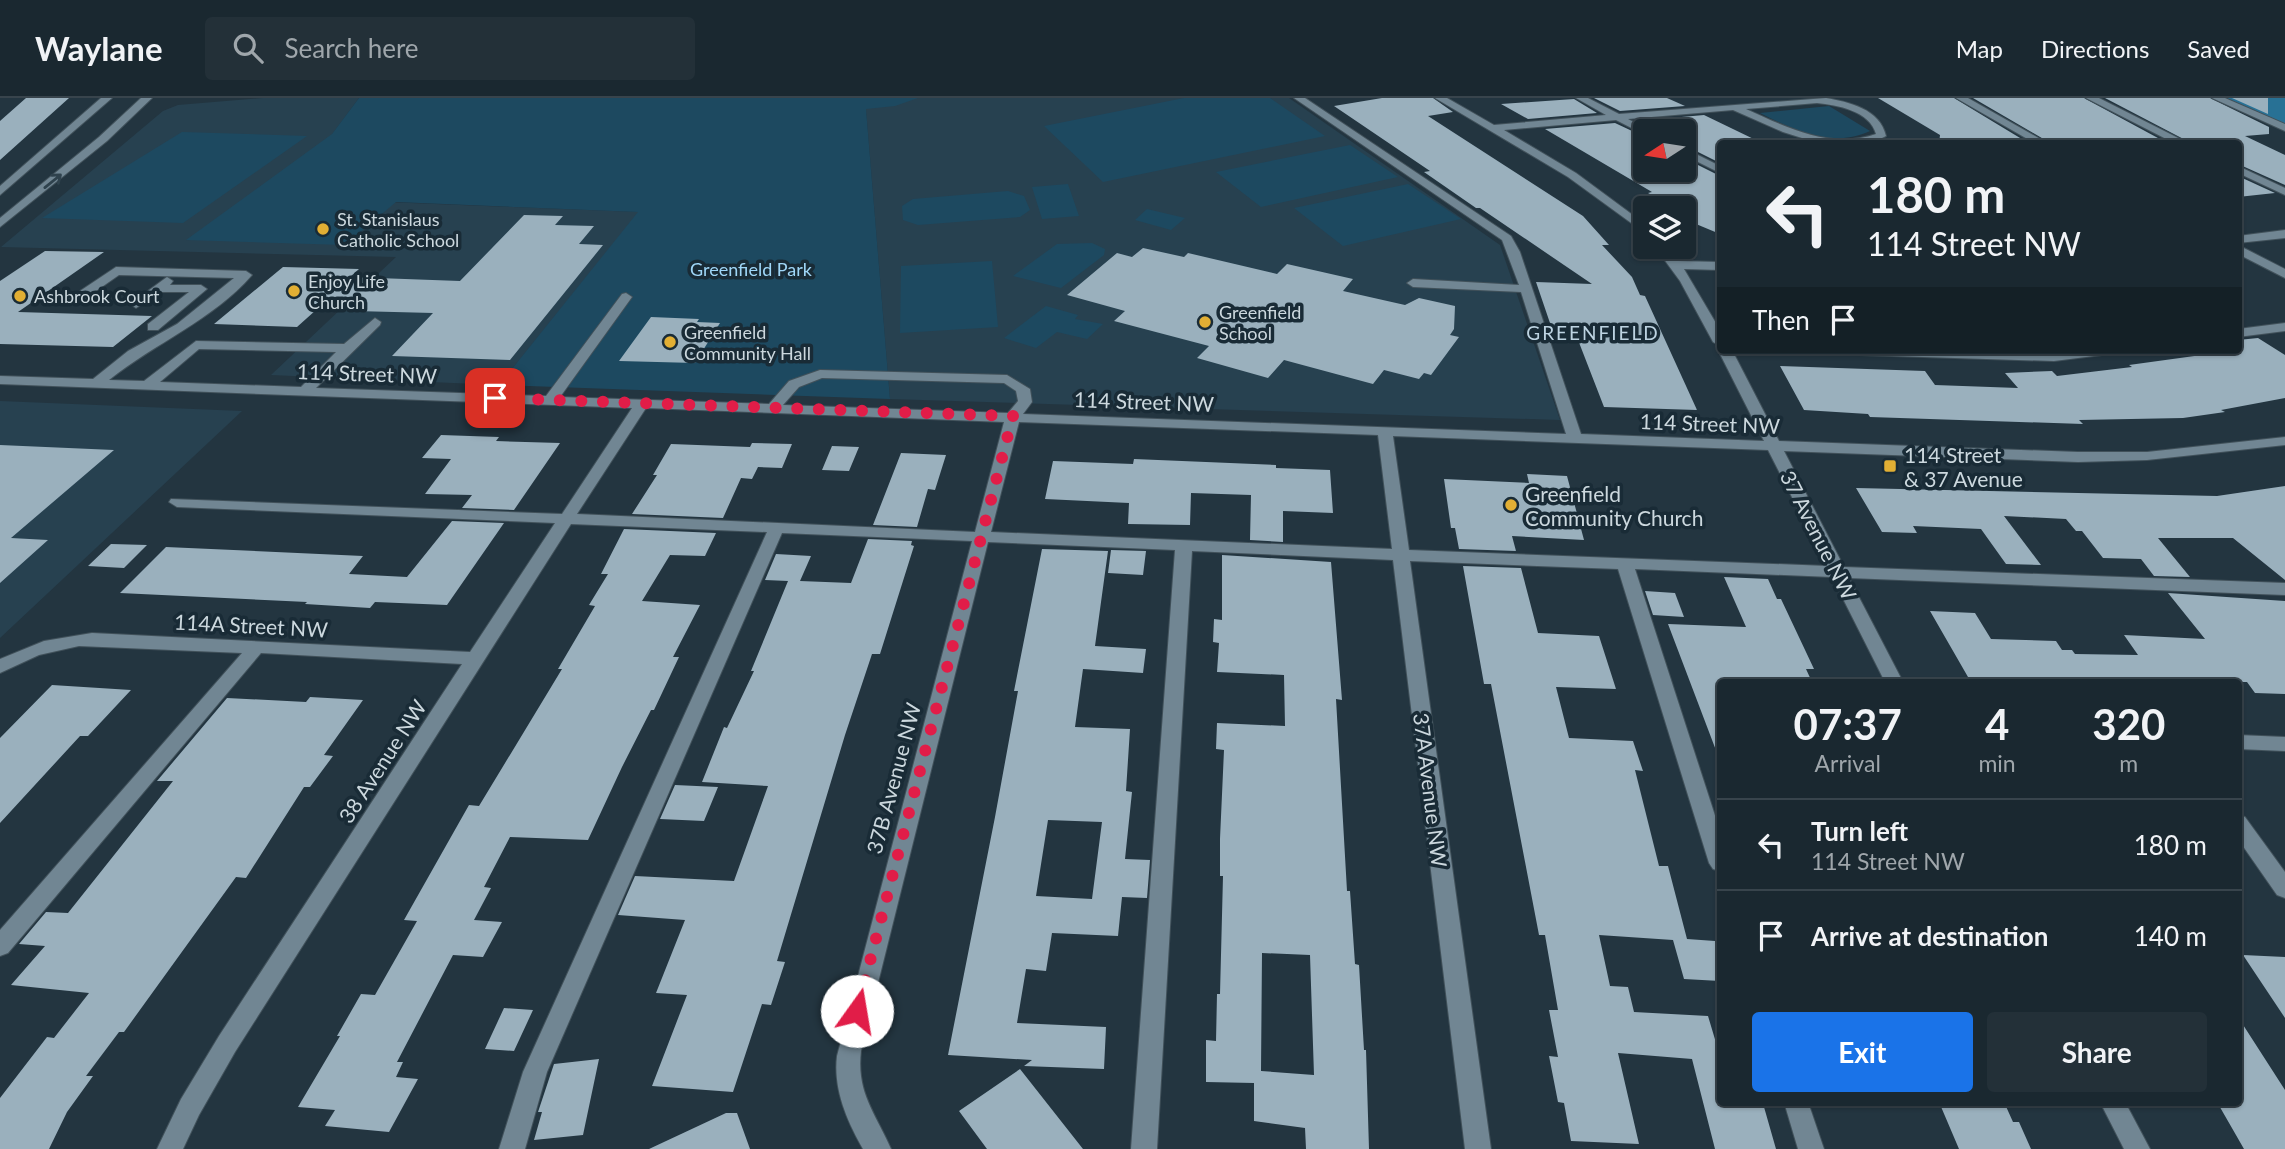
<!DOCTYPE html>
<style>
body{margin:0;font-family:Lato,sans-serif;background:#233038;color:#f1f3f6;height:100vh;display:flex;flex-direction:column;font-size:26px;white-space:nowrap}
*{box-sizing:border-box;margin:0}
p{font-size:23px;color:#9fa6ab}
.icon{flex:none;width:38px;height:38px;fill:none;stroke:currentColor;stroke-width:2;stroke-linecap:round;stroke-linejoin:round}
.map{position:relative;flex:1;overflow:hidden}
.details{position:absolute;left:1717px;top:581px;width:525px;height:427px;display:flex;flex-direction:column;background:#1a2830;border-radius:7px;box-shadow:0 2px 5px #0004,0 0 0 2px #38444c}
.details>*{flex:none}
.guide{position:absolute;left:1717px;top:42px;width:525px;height:214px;border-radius:7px;box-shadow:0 2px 5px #0004,0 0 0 2px #38444c;background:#1a2830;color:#f1f3f6;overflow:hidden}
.needle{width:46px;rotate:258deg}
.controls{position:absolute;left:1633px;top:21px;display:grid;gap:14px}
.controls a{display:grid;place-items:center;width:63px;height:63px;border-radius:7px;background:#1a2830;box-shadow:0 2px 5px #0004,0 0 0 2px #38444c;font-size:35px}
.pin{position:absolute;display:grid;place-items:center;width:60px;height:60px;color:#fff;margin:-30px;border-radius:14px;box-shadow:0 4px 10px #0006}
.me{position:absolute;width:77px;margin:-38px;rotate:13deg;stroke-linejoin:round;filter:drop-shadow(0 0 5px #0008)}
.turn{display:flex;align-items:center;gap:24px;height:147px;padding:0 35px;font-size:32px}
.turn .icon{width:91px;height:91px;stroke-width:2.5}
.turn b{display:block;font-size:49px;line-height:60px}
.then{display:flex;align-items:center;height:66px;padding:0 35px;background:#0003;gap:14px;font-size:26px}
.eta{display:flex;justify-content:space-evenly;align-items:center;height:119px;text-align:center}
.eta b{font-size:42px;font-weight:700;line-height:49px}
.primary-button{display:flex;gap:14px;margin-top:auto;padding:14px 35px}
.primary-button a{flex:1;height:80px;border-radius:7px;background:#1a73e8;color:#fff;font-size:28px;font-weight:700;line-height:80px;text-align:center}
.primary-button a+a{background:#233038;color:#f1f3f6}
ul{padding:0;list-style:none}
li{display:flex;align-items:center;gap:21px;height:91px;padding:0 35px;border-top:2px solid #38444c}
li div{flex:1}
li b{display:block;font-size:26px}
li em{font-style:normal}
header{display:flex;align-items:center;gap:42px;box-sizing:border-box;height:98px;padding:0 35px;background:#1a2830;border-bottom:2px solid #38444c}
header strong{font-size:33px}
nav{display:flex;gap:38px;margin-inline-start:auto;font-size:24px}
.search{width:490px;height:63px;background:#233038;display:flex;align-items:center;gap:18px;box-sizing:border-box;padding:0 24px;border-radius:7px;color:#9fa6ab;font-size:26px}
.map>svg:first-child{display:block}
.built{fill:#274150}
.green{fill:#1d4960}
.forest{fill:#287195}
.building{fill:#9ab0bd;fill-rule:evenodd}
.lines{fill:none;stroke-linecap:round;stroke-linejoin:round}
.minor-casing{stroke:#41515a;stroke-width:2}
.minor{fill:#718693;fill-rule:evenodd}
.oneway{stroke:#2f424d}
.route{stroke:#e11d48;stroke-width:12;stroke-dasharray:0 21.6}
.poi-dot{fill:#e2af34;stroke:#192b36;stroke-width:2.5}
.labels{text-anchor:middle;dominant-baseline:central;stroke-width:7;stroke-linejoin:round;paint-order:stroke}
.far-poi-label{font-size:18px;fill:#ccd8de;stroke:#192b36;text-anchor:start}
.far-park-label{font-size:18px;fill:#9fd6f7;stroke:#192b36}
.far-neighbourhood-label{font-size:19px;letter-spacing:2px;fill:#bdd3e1;stroke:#192b36}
.street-label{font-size:21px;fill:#ccd8de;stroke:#192b36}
.poi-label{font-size:21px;fill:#ccd8de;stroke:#192b36;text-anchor:start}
</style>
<header>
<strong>Waylane</strong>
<div class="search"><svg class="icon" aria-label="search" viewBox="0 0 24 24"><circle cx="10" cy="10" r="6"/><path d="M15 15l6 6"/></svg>Search here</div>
<nav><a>Map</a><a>Directions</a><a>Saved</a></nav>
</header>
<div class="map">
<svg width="2285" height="1051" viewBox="0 0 2285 1051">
<rect width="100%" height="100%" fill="#233540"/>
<path class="built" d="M263,0H359L285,100L639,114L499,287L271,277L396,159L1,149L163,13L178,7Z
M865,0H1289L1500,147L1560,322L890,301Z
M0,303L242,313L0,540Z"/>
<path class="green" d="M359,0H918L895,8L866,11L890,301L499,287L638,114L396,104L345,147L186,142L332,36Z
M1184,0H1270L1325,38L1103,84L1044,28Z
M1829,8L1870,33C1832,51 1794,32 1760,15Z
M182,34L307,38L183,125L42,120Z
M1350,47L1398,79L1261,109L1216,74Z
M1068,86L1079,118L1042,121L1032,89Z
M1408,86L1461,121L1343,148L1294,110Z
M1008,93L1024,98L1030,112L1020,119L918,127L903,122L902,108L913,101Z
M1147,111L1185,120L1171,132L1135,122Z
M1092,145L1105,151L1104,157L1061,190L1013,178L1057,146Z
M992,163L998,229L900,235L901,168Z
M1046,208L1078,217L1075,221L1103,226L1087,241L1057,234L1036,250L1004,240Z"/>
<path class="forest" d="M2225,0H2285V27Z"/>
<path class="building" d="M26,0H69L0,62V23Z
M1382,0H1433L1453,14L1428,18L1583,118L1609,147H1602L1632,179L1640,197L1645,198L1697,312L1604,309L1573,229L1551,228L1536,184L1592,186L1480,110H1476L1424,74L1430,73L1334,8Z
M1594,0H1667L1685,8L1620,13Z
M1878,0H1954L2030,46H1939L1940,37Z
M1973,0H2084L2169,46H2052Z
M2105,0H2210L2269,29V36L2245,38L2285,57V87L2238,66V46H2193Z
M2232,0H2268V16Z
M1574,1L1597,15L1528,21L1501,6Z
M1704,17L1764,46H1720V65L1684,47V33H1651L1650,30L1637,23Z
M1615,25L1645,39V72H1684V60L1720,78V136L1684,121V110H1671L1659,104L1663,103L1648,95L1652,94L1545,31Z
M2238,78L2275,95L2238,99Z
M524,117L563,118L555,127L594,128L579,146L603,147L510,262L392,258L433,215L316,212L297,229L214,226L283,169L359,171L350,179L460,183Z
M1143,150L1184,159L1188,155L1277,176L1287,166L1353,181L1343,193L1405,207L1419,200L1455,208L1454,231L1450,237L1459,239L1431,277L1424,275L1419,281L1384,272L1373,286L1284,262L1268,280L1197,260L1209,248L1114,223L1125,213L1067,197L1117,155L1132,159Z
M45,153L104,154L18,214L152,218L113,249L0,246V183Z
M651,219L699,221L697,224L720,225L695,265L619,263Z
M2258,240L2285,257V300L2221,312L2225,314L2183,320L2079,322L2083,326L1870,319L1868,316L1804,312L1780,268L1925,273L1935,287L2018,290L2005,275L2052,273L2057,278L2132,269L2129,267L2238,252V242Z
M441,337L499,339L496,343L560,345L514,412L462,410L472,397L425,396L451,361L422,360Z
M752,345L792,346L782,370L758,369L752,381L741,380L723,420L632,416L657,377H653L671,346L750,349Z
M0,347L114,352L11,440L48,442L0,485Z
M832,348L859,349L849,373L822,372Z
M901,355L946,357L935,392L928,391L917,429L873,427Z
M1134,361L1276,367V370L1330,372L1333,415L1283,413V444L1250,442L1251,397L1191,395L1190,427L1128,426L1129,405L1045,401L1053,363L1133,366Z
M1527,376L1567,378L1584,442L1512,438L1516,453L1459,451L1455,430H1451L1444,381L1529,385Z
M2285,388V482L2233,440H2158L2190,479L2154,478L2141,461L2103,460L2082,433H2076L2066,421L2004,418L2041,467L2006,466L1981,431L1913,428L1917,435L1882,434L1856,390L2217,398Z
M452,423L504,425L447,507L375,504L370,510L305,506L307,504L120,495L166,449L363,458L349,476L407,479Z
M624,431L716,435L705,458L670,457L642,503L700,507L673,559H679L654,612H651L622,669L588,742L510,739L484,789L491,790L474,822L502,824L483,859L453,857L397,964H403L396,979L418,981L389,1034L325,1028L335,1012L298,1009L340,938H337L361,896L375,897L417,823L404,822L469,707L479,708L562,571H558L595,508L589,507L608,476H601Z
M868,441L912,443L911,447L914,448L880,556H872L845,637L777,863L785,864L771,907L762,906L733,994L652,988L687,897L656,895L685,822L618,817L635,778L734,783L768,688L702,684L724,629L727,630L754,573H751L788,483L765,482L776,456L811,458L800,483L851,485Z
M111,446L147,447L124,470L88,468Z
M1042,451L1108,453L1095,548L1146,551L1143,575L1083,571L1075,629L1130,631L1126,693L1132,694L1125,761L1150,762L1147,800L1122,799L1118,838L1052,835L1046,873L1026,871L1017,925L1106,929L1104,971L1024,968L1032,962L948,957L995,719L1018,593H1014ZM1048,722L1102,724L1092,801L1036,798Z
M1111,452L1146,453L1143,477L1108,475Z
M1222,457L1331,464L1342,602L1336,601L1347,793H1350L1355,866L1359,867L1364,952H1366L1369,1051H1306L1305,1030L1254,1023V985L1206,984V942L1216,943L1217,896H1220L1223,778H1220V741L1224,652L1216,651L1217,625L1285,628L1284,577L1217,574L1219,545L1213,544L1214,521L1222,522ZM1262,855L1310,857L1314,977L1261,973Z
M1463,468L1521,470L1538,535L1599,538L1616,591L1556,589L1569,640L1633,643L1643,673L1635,672L1659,768H1668L1687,841L1715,843L1720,858V883L1684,881L1673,842L1599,837L1610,888L1628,889L1634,914L1708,918L1720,958V1005L1764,1009L1776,1051H1715L1692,961L1618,955L1639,1046L1571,1043L1564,1005L1558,1004L1549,958L1558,959L1549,912H1558L1545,837H1539L1491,586H1484Z
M1724,479L1768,481L1777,501H1781L1814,571H1806L1812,584H1720V654L1717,655L1668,526L1746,529Z
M1645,493L1675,495L1684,519L1653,517Z
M2168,495L2285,503V596L2255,595L2247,584H2075L1968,579L1930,513L1975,515L1991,541L2056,543L2062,552H2072L2075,556L2138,557L2124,537L2205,541Z
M52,587L131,592L88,638H80L0,725V640Z
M310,599L363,602L324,657L333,658L310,689H304L246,780L236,779L124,934H119L86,978H93L67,1014L49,1051H0V1000L47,939L54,940L89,895L11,887L45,848L19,846L46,814L68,815L173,683H157L227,600L306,604Z
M675,687L718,689L704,723L660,721Z
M2243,857L2285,859V920Z
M504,910L533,912L514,953L485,951Z
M2238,919L2285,992V1051H2244L2217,1004H2238Z
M599,961L583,1037L534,1042L542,1014H538L554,966Z
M1020,971L1083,1051H987L959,1013Z
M1939,1004H2004L2013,1024H2019L2031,1051H1959Z
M726,1015H737L750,1051H649Z"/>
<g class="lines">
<g class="minor-casing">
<path id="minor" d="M101,0H112L0,97V88Z
M141,0H152L107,43L0,129V120L99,39Z
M1294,0H1305L1511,138L1520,154L1581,336L1764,343L1718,252L1720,249V252H1732L1779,343L2078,354H2147L2285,339V347L2147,362L2078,364L1784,353L1844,469L2285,485V497L1849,480L1903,584H1885L1832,479L1635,471L1720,733V773L1713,771L1709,765L1618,471L1410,463L1491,1051H1465L1393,462L1192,453L1157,1051H1131L1175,452L988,444L861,953C856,995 876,1016 891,1051H863C847,1023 833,991 837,958L972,443L782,435L547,974L525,1051H499L523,974L767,434L571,426L235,954L199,1017L183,1051H157L181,1001L219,938L462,566L261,555L8,855L0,858V832L242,555L79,548L39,557L0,575V561L44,543L92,535L470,554L555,425L177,409L169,404L171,401L562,416L632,310L0,286V278L93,281L128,253L177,226L234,180L119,177L76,207H68V201L116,169L246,173L252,177C213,222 155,245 109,282L144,283L196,243L344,246L375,220L381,224L380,227L316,290L546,298L622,196L626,195L632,199L560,299L769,306L789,283L820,272L1007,277L1030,291L1032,304L1023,316L1566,336L1521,194L1413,189L1407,185L1413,181L1519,187L1502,142ZM199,251L336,254L301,289L160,284ZM822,280L1004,285L1016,293L1018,303L1008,315L783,307L799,289ZM646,310L1004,324L975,434L577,416ZM1019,324L1378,337L1392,451L991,434ZM1393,338L1768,352L1827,468L1409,452Z
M1435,0H1447L1494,27L1606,17L1576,0H1588L1619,16L1826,0C1849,4 1880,11 1886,38L1870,46H1821L1783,34L1733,12L1628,21L1649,32L1645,33V37L1616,22L1504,32L1576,75L1645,126V135L1568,79ZM1817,5C1837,7 1870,13 1876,36C1831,52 1786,29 1746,11Z
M1956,0H1968L2049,46H2036Z
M2086,0H2099L2190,46H2176Z
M2212,0H2225L2285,26V33Z
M1684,50L1720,68V75L1684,57Z
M2238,68L2285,90V97L2238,75Z
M2285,132V140L2238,145V138Z
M2238,147L2285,171V180L2238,156Z
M1655,149H1667L1678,163L1720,164V172L1684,171L1720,232V248L1713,244L1680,183Z
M167,179L173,183L170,187H201L207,191L158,232H148V226L189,194H160L136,210L130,206Z
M2285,225V233L2238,239V231Z
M1820,252L2054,255L2117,252L2110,256L2054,263L1827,256Z
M2238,637L2285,639V653L2238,651Z
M2238,717L2245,719L2285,774V800L2277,797L2238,741Z
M1784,1004H1808L1824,1051H1798Z
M2100,1004H2125L2150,1051H2124Z"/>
</g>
<use href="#minor" class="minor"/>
</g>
<defs><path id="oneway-shaft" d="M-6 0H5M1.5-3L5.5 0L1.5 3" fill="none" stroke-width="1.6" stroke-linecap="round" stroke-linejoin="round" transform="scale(1.75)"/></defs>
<use class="oneway" href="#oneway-shaft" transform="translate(53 83) rotate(-39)"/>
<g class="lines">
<path class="route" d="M495,300L1013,318L857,913"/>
</g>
<g class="poi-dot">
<circle cx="323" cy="131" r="7"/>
<circle cx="294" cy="193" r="7"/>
<circle cx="20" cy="198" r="7"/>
<circle cx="1205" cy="224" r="7"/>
<circle cx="670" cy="244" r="7"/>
<rect x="1883" y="361" width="14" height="14" rx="3.5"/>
<circle cx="1511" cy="407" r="7"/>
</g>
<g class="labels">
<g class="far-poi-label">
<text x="337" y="121">St. Stanislaus<tspan x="337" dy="21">Catholic School</tspan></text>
<text x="308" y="183">Enjoy Life<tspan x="308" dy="21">Church</tspan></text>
<text x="34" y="198">Ashbrook Court</text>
<text x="1219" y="214">Greenfield<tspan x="1219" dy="21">School</tspan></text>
<text x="684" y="234">Greenfield<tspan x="684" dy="21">Community Hall</tspan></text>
</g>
<g class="far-park-label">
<text x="751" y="171">Greenfield Park</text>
</g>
<g class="far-neighbourhood-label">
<text x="1593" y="234">GREENFIELD</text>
</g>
<g class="street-label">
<text transform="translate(367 275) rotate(2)">114 Street NW</text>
<text transform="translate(1144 303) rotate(2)">114 Street NW</text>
<text transform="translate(1710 325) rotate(2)">114 Street NW</text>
<text transform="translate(1819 437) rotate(63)">37 Avenue NW</text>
<text transform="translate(251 527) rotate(3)">114A Street NW</text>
<text transform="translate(382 663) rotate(-57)">38 Avenue NW</text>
<text transform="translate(893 680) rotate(-75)">37B Avenue NW</text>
<text transform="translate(1431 692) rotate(83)">37A Avenue NW</text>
</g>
<g class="poi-label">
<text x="1904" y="356">114 Street<tspan x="1904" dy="24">&amp; 37 Avenue</tspan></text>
<text x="1525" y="395">Greenfield<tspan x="1525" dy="24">Community Church</tspan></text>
</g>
</g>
</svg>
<div class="controls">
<a><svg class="needle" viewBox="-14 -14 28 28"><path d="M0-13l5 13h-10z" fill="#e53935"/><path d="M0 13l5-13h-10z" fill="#9fa6ab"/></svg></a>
<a><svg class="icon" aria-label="layers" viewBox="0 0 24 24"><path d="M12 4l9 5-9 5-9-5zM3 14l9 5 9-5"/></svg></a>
</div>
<div class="pin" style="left:495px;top:300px;background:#d93025"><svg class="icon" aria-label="arrive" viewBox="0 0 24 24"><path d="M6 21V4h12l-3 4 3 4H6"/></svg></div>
<svg class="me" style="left:857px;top:913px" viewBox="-20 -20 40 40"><circle r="19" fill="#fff"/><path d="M0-13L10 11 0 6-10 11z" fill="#e11d48"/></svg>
<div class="guide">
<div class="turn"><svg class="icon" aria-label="left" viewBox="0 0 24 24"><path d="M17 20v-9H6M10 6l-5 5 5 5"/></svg><div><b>180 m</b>114 Street NW</div></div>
<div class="then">Then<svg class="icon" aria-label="arrive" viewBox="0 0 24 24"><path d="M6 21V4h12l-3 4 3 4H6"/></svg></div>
</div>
<section class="details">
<div class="eta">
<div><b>07:37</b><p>Arrival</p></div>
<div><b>4</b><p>min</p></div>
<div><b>320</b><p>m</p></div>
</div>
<ul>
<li><svg class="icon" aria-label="left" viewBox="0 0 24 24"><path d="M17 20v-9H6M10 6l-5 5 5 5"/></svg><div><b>Turn left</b><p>114 Street NW</p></div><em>180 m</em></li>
<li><svg class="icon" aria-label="arrive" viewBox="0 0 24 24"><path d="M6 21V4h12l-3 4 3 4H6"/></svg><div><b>Arrive at destination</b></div><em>140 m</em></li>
</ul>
<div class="primary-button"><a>Exit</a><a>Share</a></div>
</section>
</div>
